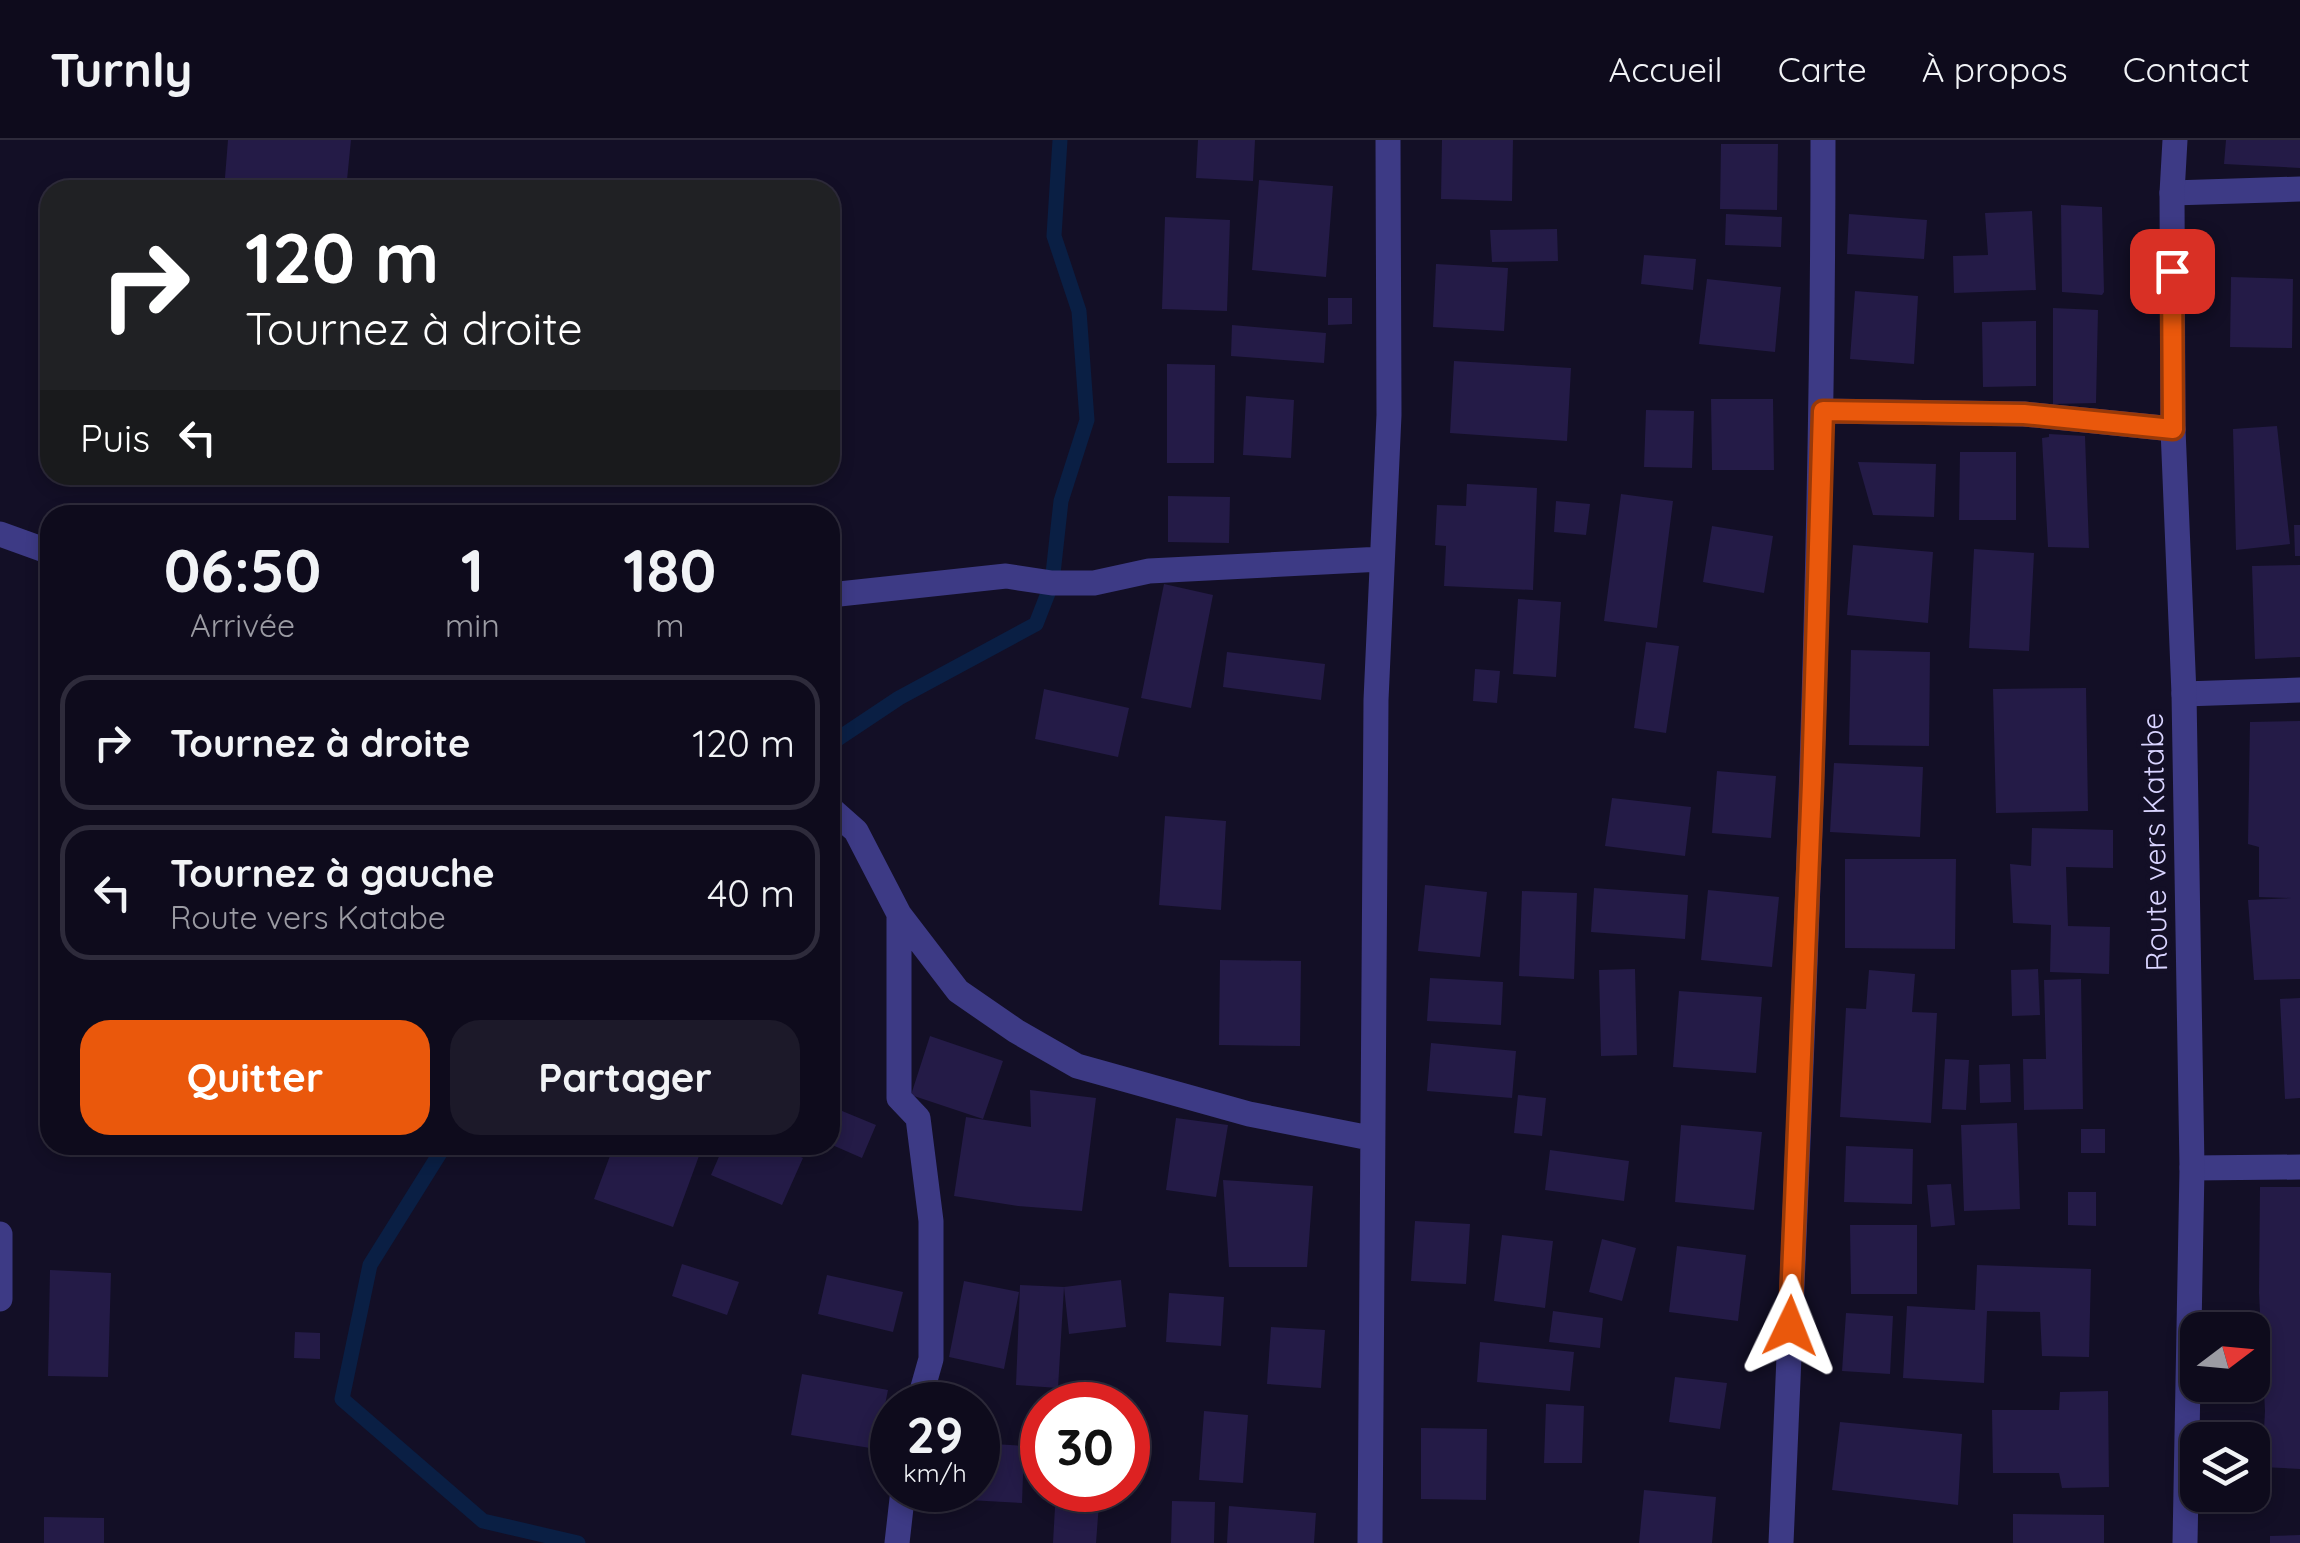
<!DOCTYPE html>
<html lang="fr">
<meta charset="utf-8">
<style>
body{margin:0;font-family:Quicksand,sans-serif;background:#1c1929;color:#f1f3f6;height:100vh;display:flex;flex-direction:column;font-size:38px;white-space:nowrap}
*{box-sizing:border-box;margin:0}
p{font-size:32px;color:#9b9ba3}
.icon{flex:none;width:55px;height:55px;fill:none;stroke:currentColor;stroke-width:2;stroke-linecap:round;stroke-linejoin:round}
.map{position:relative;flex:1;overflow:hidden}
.side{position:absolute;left:40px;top:365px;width:800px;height:650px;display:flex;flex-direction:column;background:#0e0b1c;border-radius:30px;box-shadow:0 5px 15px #0003,0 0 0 2px #2e2b3b}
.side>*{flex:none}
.hud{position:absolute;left:40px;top:40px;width:800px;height:305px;border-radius:30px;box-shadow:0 5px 15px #0003,0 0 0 2px #2e2b3b;background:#202124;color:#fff;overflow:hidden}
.needle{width:65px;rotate:74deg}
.fabs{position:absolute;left:2180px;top:1172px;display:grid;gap:20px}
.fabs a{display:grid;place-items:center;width:90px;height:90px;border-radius:20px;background:#0e0b1c;box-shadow:0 5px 15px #0003,0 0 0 2px #2e2b3b;font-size:50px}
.speed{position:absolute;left:870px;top:1242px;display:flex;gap:20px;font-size:50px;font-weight:700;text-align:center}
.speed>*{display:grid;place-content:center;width:130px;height:130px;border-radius:50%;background:#0e0b1c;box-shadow:0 5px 15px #0003,0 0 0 2px #2e2b3b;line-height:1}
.speed small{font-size:25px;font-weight:400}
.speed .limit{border:15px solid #d22;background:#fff;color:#111}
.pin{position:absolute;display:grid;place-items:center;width:85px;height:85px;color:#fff;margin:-42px;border-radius:20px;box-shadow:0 5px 15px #0006}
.me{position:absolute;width:110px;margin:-55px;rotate:2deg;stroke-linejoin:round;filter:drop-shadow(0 0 8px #0008)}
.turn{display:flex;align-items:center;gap:35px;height:210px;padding:0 40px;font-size:45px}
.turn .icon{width:130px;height:130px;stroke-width:2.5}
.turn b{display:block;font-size:70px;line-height:85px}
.then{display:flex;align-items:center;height:95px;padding:0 40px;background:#0003;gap:20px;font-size:38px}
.eta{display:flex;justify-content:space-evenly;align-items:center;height:170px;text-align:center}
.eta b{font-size:60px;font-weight:700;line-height:70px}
.primary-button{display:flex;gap:20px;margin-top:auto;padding:20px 40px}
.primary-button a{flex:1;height:115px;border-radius:30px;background:#ea580c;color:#fff;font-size:40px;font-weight:700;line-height:115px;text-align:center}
.primary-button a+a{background:#1c1929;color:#f1f3f6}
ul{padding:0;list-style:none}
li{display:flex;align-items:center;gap:30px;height:135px;margin:0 20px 15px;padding:0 20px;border:5px solid #2e2b3b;border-radius:30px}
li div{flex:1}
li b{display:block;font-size:38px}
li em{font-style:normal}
header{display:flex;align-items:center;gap:60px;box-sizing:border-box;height:140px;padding:0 50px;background:#0e0b1c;border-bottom:2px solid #2e2b3b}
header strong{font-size:48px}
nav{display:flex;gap:55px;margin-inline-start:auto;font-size:35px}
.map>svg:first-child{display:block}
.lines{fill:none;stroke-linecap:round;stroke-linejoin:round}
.stream{stroke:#0a1f44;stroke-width:15}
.building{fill:#241b47}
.minor{stroke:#3d3a85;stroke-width:25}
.tertiary{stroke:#3d3a85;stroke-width:25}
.route-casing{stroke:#983908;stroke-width:25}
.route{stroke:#ea580c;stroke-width:18}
.labels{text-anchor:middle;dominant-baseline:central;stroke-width:10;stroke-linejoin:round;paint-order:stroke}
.street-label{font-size:30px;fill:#d9d4ff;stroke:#130f26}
</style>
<header>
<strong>Turnly</strong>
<nav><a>Accueil</a><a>Carte</a><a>À propos</a><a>Contact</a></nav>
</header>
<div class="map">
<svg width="2300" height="1403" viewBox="0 0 2300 1403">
<rect width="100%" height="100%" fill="#130f26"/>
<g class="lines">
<path class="stream" d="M830,604L899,558L1036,484L1052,443L1061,361L1087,280L1079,171L1054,96L1060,0
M445,1005L370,1125L342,1259L483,1381L578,1403"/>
</g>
<path class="building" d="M228,0H351L346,50H224Z
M1198,0H1255L1253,41L1196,38Z
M1442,0H1513L1512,61L1441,59Z
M2226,0H2300V28L2224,24Z
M1721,4H1778L1777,70L1720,69Z
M1259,40L1333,46L1326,137L1252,130Z
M2061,65L2102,67L2104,152L2102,155L2062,152Z
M2032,71L2036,150L1954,153L1953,116L1988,115L1985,73Z
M1726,74L1782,77L1781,107L1725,105Z
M1849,74L1927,80L1924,119L1847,114Z
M1165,77L1230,80L1227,171L1162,169Z
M1557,89L1558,121L1492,122L1490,90Z
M1644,115L1696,119L1693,150L1641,144Z
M1436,124L1508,128L1504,191L1433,187Z
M2231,137L2293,139L2292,208L2230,207Z
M1707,139L1781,147L1775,212L1699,204Z
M1855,151L1918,156L1914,224L1850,219Z
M1328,158H1352V184L1328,185Z
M2053,168L2098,170L2096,263L2053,264Z
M2036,181V246L1983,247L1982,182Z
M1232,185L1326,193L1324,223L1231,216Z
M1454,221L1571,228L1567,301L1450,293Z
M1167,224L1215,225L1214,323H1167Z
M1246,256L1294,260L1291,318L1243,315Z
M1711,259H1773L1774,330H1712Z
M1646,270L1694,271L1692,328L1644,327Z
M2277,286L2290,404L2236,410L2233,289Z
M2049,294L2085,296L2089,408L2048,407L2042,298L2049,297Z
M1960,312H2016V380H1959Z
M1858,322L1936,324L1934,377L1873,375Z
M1467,344L1537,348L1533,450L1444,446L1446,406L1435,405L1437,365L1466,366Z
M1621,354L1673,361L1657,488L1604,481Z
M1168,356L1230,357L1229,403L1168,402Z
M1556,361L1590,364L1586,395L1554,392Z
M2294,385H2300V416H2295Z
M1712,386L1773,396L1764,453L1703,442Z
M1853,405L1933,412L1928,483L1847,475Z
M1974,409L2034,413L2029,511L1969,508Z
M2300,425V517L2255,519L2252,426Z
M1164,444L1213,455L1191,568L1141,558Z
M1518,459L1561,462L1556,537L1513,534Z
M1646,502L1679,506L1666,593L1634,588Z
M1851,510L1930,512L1929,606L1849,605Z
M1227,512L1325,524L1321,560L1223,547Z
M1475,529L1500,531L1497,563L1473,561Z
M2086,548L2088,671L1996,673L1993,549Z
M1044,549L1129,568L1118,617L1035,599Z
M2300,581V839L2254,840L2248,760L2292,758L2259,757V707L2248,704L2250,582Z
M1834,623L1923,627L1920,697L1830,692Z
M1717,631L1776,636L1771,698L1712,693Z
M1612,658L1691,667L1685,716L1605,706Z
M1165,676L1226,681L1221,770L1159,765Z
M2032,688L2113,690V728L2066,727L2068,786L2110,787L2109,834L2050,832L2051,785L2013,783L2010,724L2031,726Z
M1845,719H1956L1955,809L1845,808Z
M1425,745L1487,752L1480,817L1418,811Z
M1594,748L1688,755L1685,799L1591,792Z
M1708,750L1779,757L1772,827L1701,820Z
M1522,751L1577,753L1574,839L1519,836Z
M1220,820L1301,821L1300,906L1219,905Z
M1635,829L1637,915L1601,916L1599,830Z
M2038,829L2040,875L2012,876L2011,830Z
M1869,830L1915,834L1912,872L1937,873L1931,983L1840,977L1846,868L1866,869Z
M1430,838L1503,842L1501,885L1427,881Z
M2081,839L2083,969L2024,970L2023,919H2046L2044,840Z
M1679,851L1762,857L1756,933L1673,927Z
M2300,858V958L2285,959L2280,859Z
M930,896L1003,921L983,979L911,955Z
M1431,903L1516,911L1512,958L1427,951Z
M1945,919L1969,920L1966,970L1942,969Z
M2010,924L2011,962L1980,963L1979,925Z
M1030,950L1096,958L1082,1071L1018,1066L954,1056L966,977L1031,987Z
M1518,955L1546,958L1542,996L1514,993Z
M830,966L876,985L862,1018L830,1004Z
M1176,978L1228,985L1216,1057L1166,1050Z
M2017,983L2020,1069L1964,1071L1961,985Z
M1681,985L1762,992L1754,1070L1675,1062Z
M2081,989H2105V1013H2081Z
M77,1005H223V1014H77Z
M614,1005H703L673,1087L594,1059Z
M724,1005H775L803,1018L782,1065L711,1035Z
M1846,1006L1913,1009L1912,1064L1844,1062Z
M1550,1010L1629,1021L1624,1061L1545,1050Z
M1223,1040L1313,1046L1307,1127H1229Z
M1951,1044L1955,1085L1931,1087L1927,1045Z
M2260,1047H2300V1329L2262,1327L2265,1271L2259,1153Z
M2068,1052H2096V1086L2068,1085Z
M1415,1081L1470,1084L1466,1144L1411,1141Z
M1850,1085H1917V1154H1851Z
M1502,1095L1553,1101L1545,1168L1494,1161Z
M1602,1099L1636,1108L1622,1161L1589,1152Z
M1677,1106L1746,1115L1738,1181L1669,1172Z
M682,1124L739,1142L727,1175L672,1156Z
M1977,1125L2091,1129L2089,1217L2042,1216L2040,1172L1987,1171L1984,1243L1903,1238L1907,1166L1975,1170Z
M50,1130L111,1133L108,1237L48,1236Z
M827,1135L903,1152L893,1192L818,1174Z
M1121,1140L1126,1187L1069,1194L1064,1147L1058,1248L1016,1245L1020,1145L1064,1147Z
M964,1141L1019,1152L1004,1229L949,1217Z
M1169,1153L1224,1157L1221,1206L1166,1202Z
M1553,1171L1603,1178L1600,1208L1549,1202Z
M1846,1173L1893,1176L1890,1234L1842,1231Z
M1271,1187L1325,1190L1321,1248L1267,1244Z
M295,1192L320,1193V1219L294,1218Z
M1480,1202L1574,1212L1570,1251L1477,1242Z
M802,1234L888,1250L876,1309L791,1295Z
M1675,1237L1727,1243L1720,1289L1669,1282Z
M2108,1251L2109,1347L2062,1348L2059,1333H1993L1992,1270H2059L2060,1252Z
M1546,1264L1584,1266L1582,1323H1544Z
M1204,1271L1248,1275L1243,1343L1199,1340Z
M1840,1282L1962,1294L1958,1365L1832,1350Z
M1421,1288L1487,1289L1486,1360L1421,1359Z
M978,1303L1024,1306L1022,1363L968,1360V1350H978Z
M1056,1350H1100L1096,1403H1053Z
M1644,1350L1716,1357L1712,1403H1639Z
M1172,1361L1215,1362L1214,1403H1171Z
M1229,1366L1316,1373L1314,1403H1227Z
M2013,1374L2104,1375V1403H2013Z
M44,1377L104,1378V1403H44Z
M2300,1395V1403H2270V1396Z"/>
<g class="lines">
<path class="minor" d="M2172,53L2300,49
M1823,271L2024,274L2173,289
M0,394L50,412
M830,455L1006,436L1052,443H1094L1149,431L1382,419
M2184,554L2300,550
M830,668L856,691L899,774V958L918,978L931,1081V1219L918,1265
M899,774L958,851L1016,891L1077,926L1249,974L1370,998
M2192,1028L2300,1027
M0,1094V1159
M897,1403L903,1350
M1370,1403L1376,560L1389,275L1388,0
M1781,1403C1801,935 1823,468 1823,0"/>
<path class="tertiary" d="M2175,0L2172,53L2173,289L2184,554L2192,1028L2185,1403"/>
</g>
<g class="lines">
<g class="route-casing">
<path id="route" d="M1790,1186L1812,643L1823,271L2024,274L2173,289L2172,131"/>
</g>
<use href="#route" class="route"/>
</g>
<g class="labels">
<g class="street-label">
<text transform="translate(2154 702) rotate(-91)">Route vers Katabe</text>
</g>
</g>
</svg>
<div class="fabs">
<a><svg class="needle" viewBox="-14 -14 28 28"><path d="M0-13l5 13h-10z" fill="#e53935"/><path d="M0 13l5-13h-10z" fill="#9b9ba3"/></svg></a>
<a><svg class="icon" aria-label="layers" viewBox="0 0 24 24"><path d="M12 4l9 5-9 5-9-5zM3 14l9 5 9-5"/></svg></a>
</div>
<div class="speed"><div>29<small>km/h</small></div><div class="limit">30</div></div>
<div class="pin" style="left:2172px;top:131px;background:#d93025"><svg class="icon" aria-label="arrive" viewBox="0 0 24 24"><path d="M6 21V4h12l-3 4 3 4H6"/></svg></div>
<svg class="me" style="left:1790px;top:1186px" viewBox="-20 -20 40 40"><path d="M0-17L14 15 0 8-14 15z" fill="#ea580c" stroke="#fff" stroke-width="4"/></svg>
<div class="hud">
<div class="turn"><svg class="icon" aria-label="right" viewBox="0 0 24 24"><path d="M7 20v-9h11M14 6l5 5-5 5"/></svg><div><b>120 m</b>Tournez à droite</div></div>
<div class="then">Puis<svg class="icon" aria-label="left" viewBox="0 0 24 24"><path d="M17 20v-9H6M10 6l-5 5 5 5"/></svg></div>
</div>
<section class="side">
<div class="eta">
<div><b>06:50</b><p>Arrivée</p></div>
<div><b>1</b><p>min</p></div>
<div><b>180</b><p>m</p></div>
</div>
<ul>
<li><svg class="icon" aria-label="right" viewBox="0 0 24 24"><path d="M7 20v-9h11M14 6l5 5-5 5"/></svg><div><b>Tournez à droite</b></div><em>120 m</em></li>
<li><svg class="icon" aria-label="left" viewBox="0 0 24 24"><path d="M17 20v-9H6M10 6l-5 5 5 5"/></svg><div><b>Tournez à gauche</b><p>Route vers Katabe</p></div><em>40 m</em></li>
</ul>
<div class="primary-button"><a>Quitter</a><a>Partager</a></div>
</section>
</div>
